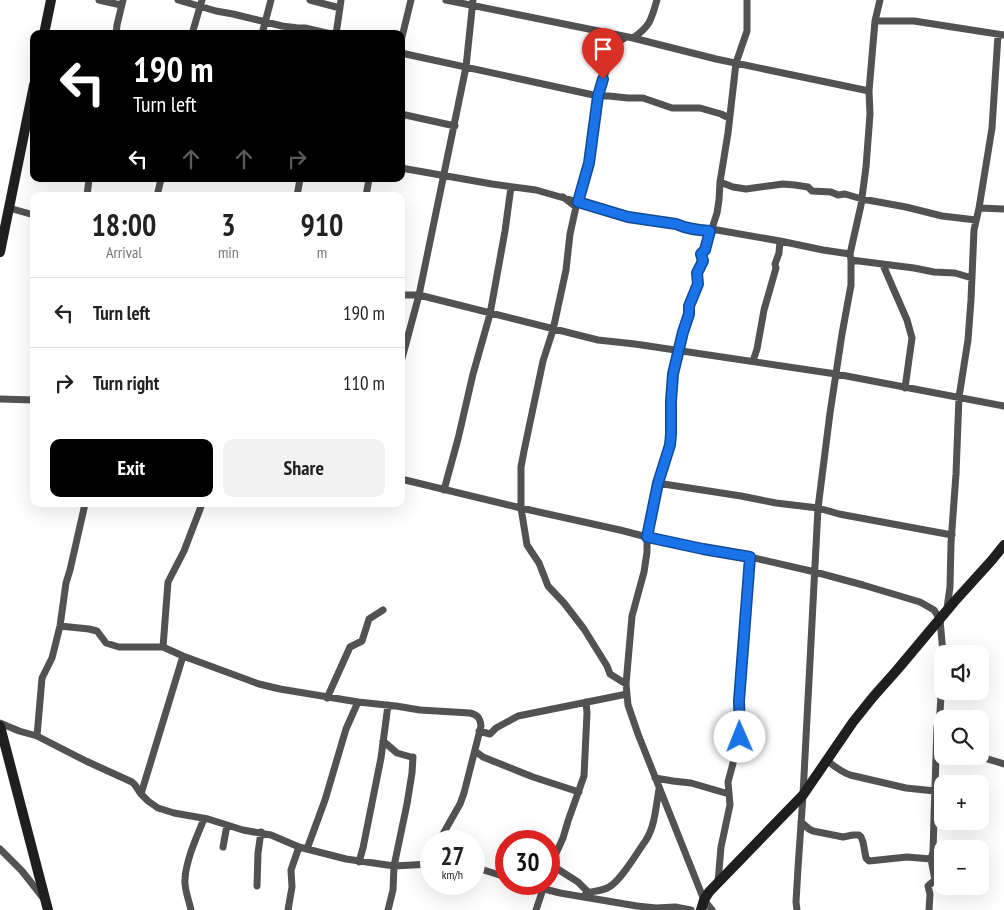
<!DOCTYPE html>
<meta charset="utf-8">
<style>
body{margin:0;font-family:"PT Sans Narrow",sans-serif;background:#f2f2f2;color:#222;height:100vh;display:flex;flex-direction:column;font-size:19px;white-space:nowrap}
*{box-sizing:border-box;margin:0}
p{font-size:16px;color:#767676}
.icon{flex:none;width:28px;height:28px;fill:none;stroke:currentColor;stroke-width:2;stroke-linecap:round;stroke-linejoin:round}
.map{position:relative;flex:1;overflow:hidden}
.drawer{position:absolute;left:30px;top:192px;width:375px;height:315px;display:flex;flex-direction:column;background:#fff;border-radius:10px;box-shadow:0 5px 20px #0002}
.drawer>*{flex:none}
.guide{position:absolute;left:30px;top:30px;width:375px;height:152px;border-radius:10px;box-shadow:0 5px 20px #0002;background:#000;color:#fff;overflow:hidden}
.tools{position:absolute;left:934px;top:645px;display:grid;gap:10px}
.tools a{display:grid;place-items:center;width:55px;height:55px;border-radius:10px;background:#fff;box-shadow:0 5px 20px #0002;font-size:25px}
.speed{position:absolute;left:420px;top:830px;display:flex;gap:10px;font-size:25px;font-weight:700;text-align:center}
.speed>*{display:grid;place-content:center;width:65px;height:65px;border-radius:50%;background:#fff;box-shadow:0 5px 20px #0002;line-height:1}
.speed small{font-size:12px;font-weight:400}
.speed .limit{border:8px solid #d22;background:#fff;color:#111}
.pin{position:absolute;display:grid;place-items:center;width:42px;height:42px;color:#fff;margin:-51px -21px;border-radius:50% 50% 50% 0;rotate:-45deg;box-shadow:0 0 5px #0007}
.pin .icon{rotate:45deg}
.me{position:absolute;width:55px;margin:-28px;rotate:359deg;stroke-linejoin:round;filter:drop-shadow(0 0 4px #0008)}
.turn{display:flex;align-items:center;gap:18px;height:105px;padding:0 20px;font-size:22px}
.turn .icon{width:65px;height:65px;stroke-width:2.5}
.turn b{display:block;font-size:35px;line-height:42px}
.lanes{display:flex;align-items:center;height:48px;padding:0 20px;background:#0003;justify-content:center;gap:25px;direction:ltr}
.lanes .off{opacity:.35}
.eta{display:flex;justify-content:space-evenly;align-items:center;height:85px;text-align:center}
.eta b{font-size:30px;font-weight:600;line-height:35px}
.cta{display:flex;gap:10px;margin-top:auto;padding:10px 20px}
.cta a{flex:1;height:58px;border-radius:10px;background:#000;color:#fff;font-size:20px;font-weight:600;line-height:58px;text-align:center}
.cta a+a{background:#f2f2f2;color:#222}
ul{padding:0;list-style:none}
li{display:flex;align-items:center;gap:15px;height:70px;padding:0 20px;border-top:1px solid #e0e0e0}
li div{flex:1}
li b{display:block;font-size:19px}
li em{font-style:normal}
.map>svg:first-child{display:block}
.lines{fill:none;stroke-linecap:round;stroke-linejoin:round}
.street{stroke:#525252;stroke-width:7}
.secondary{stroke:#1f1f1f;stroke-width:10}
.route-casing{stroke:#114b97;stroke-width:12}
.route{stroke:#1a73e8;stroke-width:9}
</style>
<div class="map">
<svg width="1004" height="910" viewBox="0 0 1004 910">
<rect width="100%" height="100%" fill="#fff"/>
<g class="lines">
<path class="street" d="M99,0L121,5
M178,0L216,11L233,14L282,26L298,28H305L331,34
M310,0L340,8
M446,0L633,38L716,59L869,91
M875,21H914L1004,35
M116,34L117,25L123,0
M192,34L202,0
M262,34L271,0
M336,34L338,21L341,0
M633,38C651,26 651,19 657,0
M401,41L411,0
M401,53L598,96H609L628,98H643L672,108H700L721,114L729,118
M401,114L455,126
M401,168L492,184L536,190L578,202L628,217L676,224L681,226L695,229L717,230L780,241L823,250L850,254
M720,182L733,187L746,189L783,184L795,185L808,187L812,191L831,192L838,195L845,194L862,199L906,207L942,216L976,220
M87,196L89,179
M157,196L161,179
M297,196L300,179
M366,196L369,179
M563,197L576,207L570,234L566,270L553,330L543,361L524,451L521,467V508L527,545L539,563L548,586L564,603L584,629L607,666L610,674L626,684
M578,202L592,147L598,96L614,47L620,41L626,37
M9,208L34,215
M979,208L1004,209
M851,260L914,268L934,272L955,273L972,278
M883,265L907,320L912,338L905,388
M401,295H419L598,340L635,344L836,374L1004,406
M753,361L757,349L764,310L776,268L775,264L779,253L780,241
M401,362L419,295L466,67L473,0
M0,399L34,400
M401,479L521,508L620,530L647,537L703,549L750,557L815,572L863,585L920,602L934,610L940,619L943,654
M657,483L741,496L776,503L818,508L839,514L952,535
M444,490L458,439L473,374L490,314L505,231L511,187
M947,608L950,587L951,543L956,474L959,397L968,340L971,300L974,230L979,208L992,128L998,35
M60,626L89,629L97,631L106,643L119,647H163L183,656L259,684L280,689L358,702L396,706L420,710L470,713C478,715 480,718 481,726L464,793L460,804L439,841
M163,647L168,582L184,551L202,504
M942,680L940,712L942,720
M327,698L350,647L362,641L369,619L383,610
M586,702L587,713L584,776L568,821L563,838L553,860L554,865L556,868L578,882L588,892
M0,723L19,731L37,736L86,761L132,782L135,785L141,794L148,801L158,808L174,813L208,819L243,830L271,835L299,847L346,859L394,866L431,864
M479,731L490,734L496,728L518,716L627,694
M37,736L42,678L52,658L60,626L66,583L70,570L85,504
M383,741L397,753L411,757H413L412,773L407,804L394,866L393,890L388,910
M475,751L483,757L533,777L579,792
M978,756L1004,764
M826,760C834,766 841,772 850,775L906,788L935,791
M655,778L673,781L691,783L729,794
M141,794L183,656
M801,822L809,829L813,831L843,837L853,835H859L861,837L863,842L866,858L869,861L907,857L931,859
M223,847L227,825
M0,849L22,871L44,899
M307,849L325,800L346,729L358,702
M359,862L363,848L381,758L388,705
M425,864L431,853
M474,867L506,877
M718,882L721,847L730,805L728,782L740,737L739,701L750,557
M525,884L560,893L637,906L656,908L675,907L691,910
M257,886L258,853L261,832
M586,893C593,891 603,891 609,887C621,881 638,851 646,840C655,826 656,806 659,789
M191,910C189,900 184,889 185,879C186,860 197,836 204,819
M288,910L292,887L291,870L299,847
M536,910L543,889
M712,910L704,900L638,734L628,705L626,684L632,616L644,572L647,552V537L651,512L657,483L669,445L671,434V401L673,374L683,332L689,314V306L698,284L697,273L703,261L701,254L705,250L717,213L719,200L720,182L728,133L736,63L747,31V0
M797,910L796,902L798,868L803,795L818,508L830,413L842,334L851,285V260L850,254L861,205L866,167L870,114L869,91L875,21L880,0
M929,910L930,894L928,886L935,880L931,859L933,852L934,817L937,727L940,712"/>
<path class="secondary" d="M44,34L51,0
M0,252L34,85
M0,726L48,910
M701,910L704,900L709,892L803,795L853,722L873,697L897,670L954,602L992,560L1004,545"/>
</g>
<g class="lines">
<g class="route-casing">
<path id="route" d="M603,79L598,96L589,163L578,202L628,217L676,224C687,229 698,230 710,231L705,250L701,254L703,261L697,273L698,284L689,306V314L683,332L673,374L671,401V434L670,445L658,483L647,537L703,549L750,557L739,701L740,737"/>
</g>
<use href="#route" class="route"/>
</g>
</svg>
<div class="tools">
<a><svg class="icon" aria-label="sound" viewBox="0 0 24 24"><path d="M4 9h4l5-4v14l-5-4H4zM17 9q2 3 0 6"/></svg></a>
<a><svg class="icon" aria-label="search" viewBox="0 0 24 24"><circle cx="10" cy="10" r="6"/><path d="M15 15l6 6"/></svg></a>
<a>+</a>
<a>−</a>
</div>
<div class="speed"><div>27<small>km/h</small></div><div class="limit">30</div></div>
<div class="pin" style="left:603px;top:79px;background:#d93025"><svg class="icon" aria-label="arrive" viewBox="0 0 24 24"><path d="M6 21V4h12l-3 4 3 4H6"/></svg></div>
<svg class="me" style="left:740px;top:737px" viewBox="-20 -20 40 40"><circle r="19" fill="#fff"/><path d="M0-13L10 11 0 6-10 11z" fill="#1a73e8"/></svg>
<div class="guide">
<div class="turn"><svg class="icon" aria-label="left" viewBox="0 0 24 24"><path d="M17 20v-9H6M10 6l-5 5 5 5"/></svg><div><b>190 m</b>Turn left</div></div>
<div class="lanes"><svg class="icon" aria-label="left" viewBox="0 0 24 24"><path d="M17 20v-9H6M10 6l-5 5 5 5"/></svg><svg class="icon off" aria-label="ahead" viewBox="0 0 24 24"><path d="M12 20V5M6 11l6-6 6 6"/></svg><svg class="icon off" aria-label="ahead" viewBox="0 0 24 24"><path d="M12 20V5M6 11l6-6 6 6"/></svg><svg class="icon off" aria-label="right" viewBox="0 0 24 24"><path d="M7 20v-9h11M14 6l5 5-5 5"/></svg></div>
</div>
<section class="drawer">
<div class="eta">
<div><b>18:00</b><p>Arrival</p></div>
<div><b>3</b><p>min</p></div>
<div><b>910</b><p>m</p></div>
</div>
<ul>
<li><svg class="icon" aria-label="left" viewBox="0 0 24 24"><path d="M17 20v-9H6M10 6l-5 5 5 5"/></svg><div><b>Turn left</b></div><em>190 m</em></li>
<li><svg class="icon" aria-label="right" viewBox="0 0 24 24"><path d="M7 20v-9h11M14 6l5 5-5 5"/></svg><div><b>Turn right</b></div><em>110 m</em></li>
</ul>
<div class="cta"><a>Exit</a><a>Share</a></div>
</section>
</div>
